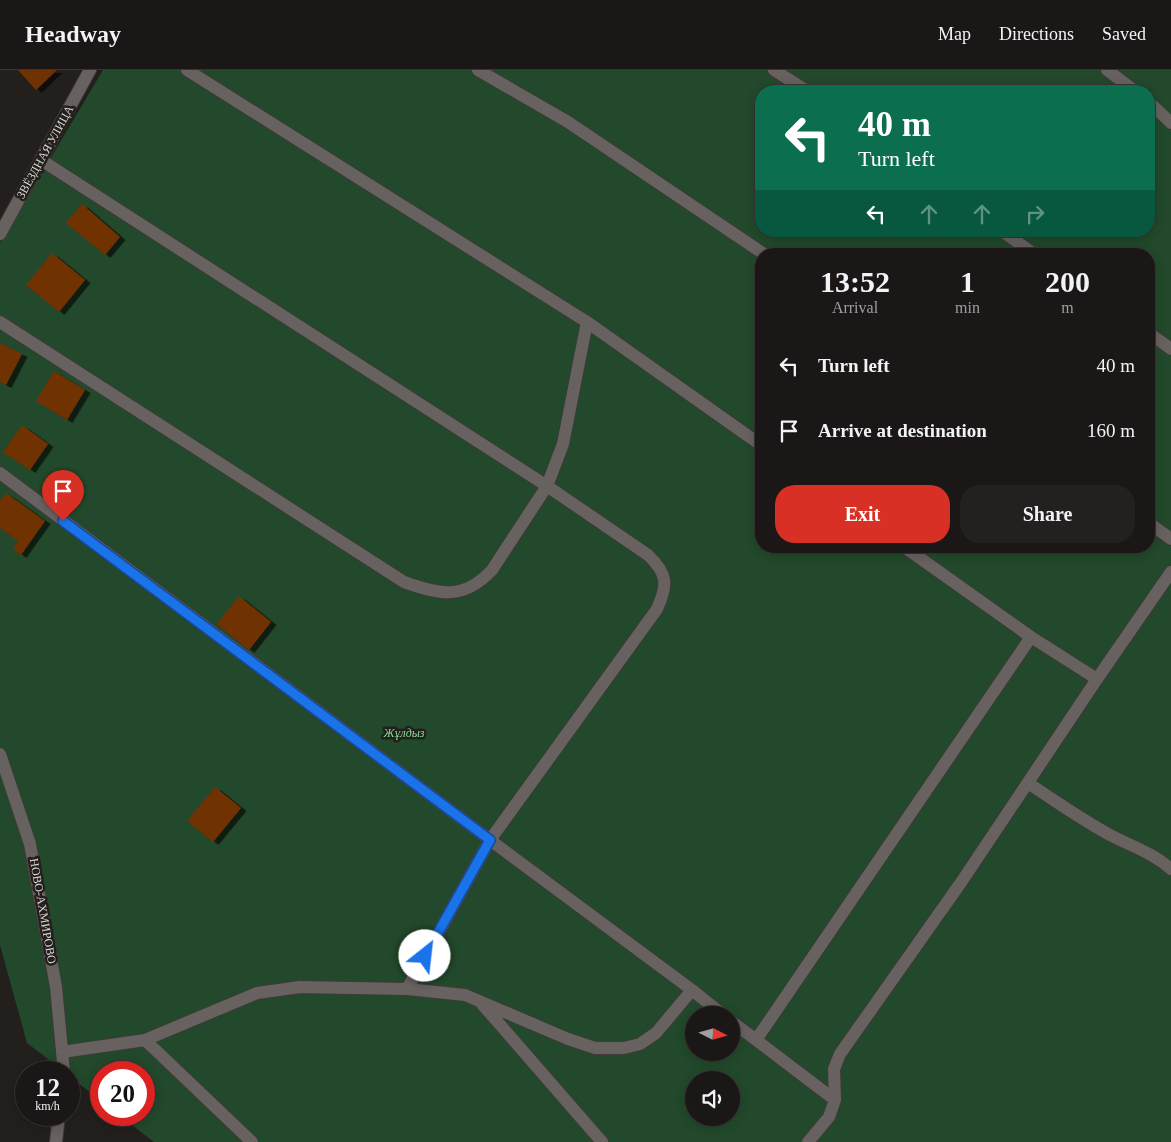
<!DOCTYPE html>
<meta charset="utf-8">
<style>
body{margin:0;font-family:Georgia,serif;background:#23201f;color:#f1f3f6;height:100vh;display:flex;flex-direction:column;font-size:19px;white-space:nowrap}
*{box-sizing:border-box;margin:0}
p{font-size:16px;color:#9f9fa1}
.icon{flex:none;width:28px;height:28px;fill:none;stroke:currentColor;stroke-width:2;stroke-linecap:round;stroke-linejoin:round}
.map{position:relative;flex:1;overflow:hidden}
.details{position:absolute;left:755px;top:178px;width:400px;height:305px;display:flex;flex-direction:column;background:#1a1716;border-radius:20px;box-shadow:0 2px 12px #0003,0 0 0 1px #383635}
.details>*{flex:none}
.banner{position:absolute;left:755px;top:15px;width:400px;height:152px;border-radius:20px;box-shadow:0 2px 12px #0003,0 0 0 1px #383635;background:#0b6e4f;color:#fff;overflow:hidden}
.needle{width:32px;rotate:96deg}
.tools{position:absolute;left:685px;top:936px;display:grid;gap:10px}
.tools a{display:grid;place-items:center;width:55px;height:55px;border-radius:50%;background:#1a1716;box-shadow:0 2px 12px #0003,0 0 0 1px #383635;font-size:25px}
.speed{position:absolute;left:15px;top:991px;display:flex;gap:10px;font-size:25px;font-weight:700;text-align:center}
.speed>*{display:grid;place-content:center;width:65px;height:65px;border-radius:50%;background:#1a1716;box-shadow:0 2px 12px #0003,0 0 0 1px #383635;line-height:1}
.speed small{font-size:12px;font-weight:400}
.speed .limit{border:8px solid #d22;background:#fff;color:#111}
.pin{position:absolute;display:grid;place-items:center;width:42px;height:42px;color:#fff;margin:-51px -21px;border-radius:50% 50% 50% 0;rotate:-45deg;box-shadow:0 0 5px #0007}
.pin .icon{rotate:45deg}
.me{position:absolute;width:55px;margin:-28px;rotate:29deg;stroke-linejoin:round;filter:drop-shadow(0 0 4px #0008)}
.turn{display:flex;align-items:center;gap:18px;height:105px;padding:0 20px;font-size:22px}
.turn .icon{width:65px;height:65px;stroke-width:2.5}
.turn b{display:block;font-size:35px;line-height:42px}
.lanes{display:flex;align-items:center;height:48px;padding:0 20px;background:#0003;justify-content:center;gap:25px;direction:ltr}
.lanes .off{opacity:.35}
.eta{display:flex;justify-content:space-evenly;align-items:center;height:85px;text-align:center}
.eta b{font-size:30px;font-weight:700;line-height:35px}
.primary-button{display:flex;gap:10px;margin-top:auto;padding:10px 20px}
.primary-button a{flex:1;height:58px;border-radius:20px;background:#d93025;color:#fff;font-size:20px;font-weight:700;line-height:58px;text-align:center}
.primary-button a+a{background:#23201f;color:#f1f3f6}
ul{padding:0;list-style:none}
li{display:flex;align-items:center;gap:15px;height:65px;padding:0 20px}
li div{flex:1}
li b{display:block;font-size:19px}
li em{font-style:normal}
header{display:flex;align-items:center;gap:30px;box-sizing:border-box;height:70px;padding:0 25px;background:#1a1716;border-bottom:1px solid #383635}
header strong{font-size:24px}
nav{display:flex;gap:28px;margin-inline-start:auto;font-size:18px}
.map>svg:first-child{display:block}
.green{fill:#22492b;fill-rule:evenodd}
.building{fill:#6f3100;filter:url(#shadow)}
.lines{fill:none;stroke-linecap:round;stroke-linejoin:round}
.lane-casing{stroke:#3e3a38;stroke-width:14}
.street-casing{stroke:#3e3a38;stroke-width:14}
.secondary-casing{stroke:#3e3a38;stroke-width:14}
.lane{stroke:#67625f;stroke-width:12}
.street{stroke:#67625f;stroke-width:12}
.secondary{stroke:#67625f;stroke-width:12}
.route-casing{stroke:#114b97;stroke-width:12}
.route{stroke:#1a73e8;stroke-width:9}
.labels{text-anchor:middle;dominant-baseline:central;stroke-width:5;stroke-linejoin:round;paint-order:stroke}
.street-label{font-size:12px;fill:#d9d6d4;stroke:#231f1d}
.park-label{font-size:12px;font-style:italic;fill:#82de96;stroke:#231f1d}
</style>
<header>
<strong>Headway</strong>
<nav><a>Map</a><a>Directions</a><a>Saved</a></nav>
</header>
<div class="map">
<svg width="1171" height="1072" viewBox="0 0 1171 1072">
<defs>
<filter id="shadow"><feDropShadow dx="5.5" dy="3" stdDeviation="0" flood-color="#0009"/></filter>
</defs>
<rect width="100%" height="100%" fill="#231f1d"/>
<path class="green" d="M103,0H1171V1072H154L119,1045H144V1002H101V1031L69,1006V1002H65L27,973L0,875V173ZM761,21H1149V161H761ZM761,184H1149V476H761ZM694,945H731V982H694ZM694,1010H731V1048H694Z"/>
<path class="building" d="M18,0H57L36,20Z
M82,134L120,167L105,185L66,153Z
M52,183L85,210L59,242L26,215Z
M0,273L22,284L6,315L0,312Z
M54,301L85,320L67,350L36,331Z
M22,355L48,374L30,400L3,382Z
M6,423L45,451L21,485L13,479L18,471L0,458V431Z
M239,526L271,552L249,580L217,554Z
M215,717L241,738L213,772L187,751Z"/>
<g class="lines">
<g class="lane-casing">
<path id="lane" d="M187,0L587,252L563,374L547,416L648,485C668,504 668,515 657,539L490,770L692,920
M478,0L568,52L764,184
M774,0L807,21
M1107,0L1135,21
M1149,32L1171,53
M1002,161L1034,184
M0,252L404,512C440,525 464,530 492,500L547,416L41,90
M587,252L761,375
M1149,263L1171,279
M0,403L490,770L407,919
M1149,453L1171,469
M1028,713C1055,731 1082,750 1110,765C1131,776 1153,783 1171,799
M482,934L602,1072
M731,951L835,1030
M145,970L252,1072
M756,970L1031,567L903,476
M62,982L145,970L257,923L300,917L407,919L465,925L568,969L595,978H624L640,974L656,963L692,920L723,945
M808,1072L829,1047L835,1030L834,999L840,984L962,811L1097,609L1031,567"/>
</g>
<g class="street-casing">
<path id="street" d="M0,164L90,0
M1097,609L1171,502"/>
</g>
<g class="secondary-casing">
<path id="secondary" d="M0,684L30,774L56,917L64,1002
M56,1072L59,1045"/>
</g>
<use href="#lane" class="lane"/>
<use href="#street" class="street"/>
<use href="#secondary" class="secondary"/>
</g>
<g class="lines">
<g class="route-casing">
<path id="route" d="M63,451L490,770L425,886"/>
</g>
<use href="#route" class="route"/>
</g>
<g class="labels">
<g class="street-label">
<text transform="translate(45 82) rotate(-61)">ЗВЁЗДНАЯ УЛИЦА</text>
<text transform="translate(43 841) rotate(80)">НОВО-АХМИРОВО</text>
</g>
<g class="park-label">
<text x="404" y="663">Жұлдыз</text>
</g>
</g>
</svg>
<div class="tools">
<a><svg class="needle" viewBox="-14 -14 28 28"><path d="M0-13l5 13h-10z" fill="#e53935"/><path d="M0 13l5-13h-10z" fill="#9f9fa1"/></svg></a>
<a><svg class="icon" aria-label="sound" viewBox="0 0 24 24"><path d="M4 9h4l5-4v14l-5-4H4zM17 9q2 3 0 6"/></svg></a>
</div>
<div class="speed"><div>12<small>km/h</small></div><div class="limit">20</div></div>
<div class="pin" style="left:63px;top:451px;background:#d93025"><svg class="icon" aria-label="arrive" viewBox="0 0 24 24"><path d="M6 21V4h12l-3 4 3 4H6"/></svg></div>
<svg class="me" style="left:425px;top:886px" viewBox="-20 -20 40 40"><circle r="19" fill="#fff"/><path d="M0-13L10 11 0 6-10 11z" fill="#1a73e8"/></svg>
<div class="banner">
<div class="turn"><svg class="icon" aria-label="left" viewBox="0 0 24 24"><path d="M17 20v-9H6M10 6l-5 5 5 5"/></svg><div><b>40 m</b>Turn left</div></div>
<div class="lanes"><svg class="icon" aria-label="left" viewBox="0 0 24 24"><path d="M17 20v-9H6M10 6l-5 5 5 5"/></svg><svg class="icon off" aria-label="ahead" viewBox="0 0 24 24"><path d="M12 20V5M6 11l6-6 6 6"/></svg><svg class="icon off" aria-label="ahead" viewBox="0 0 24 24"><path d="M12 20V5M6 11l6-6 6 6"/></svg><svg class="icon off" aria-label="right" viewBox="0 0 24 24"><path d="M7 20v-9h11M14 6l5 5-5 5"/></svg></div>
</div>
<section class="details">
<div class="eta">
<div><b>13:52</b><p>Arrival</p></div>
<div><b>1</b><p>min</p></div>
<div><b>200</b><p>m</p></div>
</div>
<ul>
<li><svg class="icon" aria-label="left" viewBox="0 0 24 24"><path d="M17 20v-9H6M10 6l-5 5 5 5"/></svg><div><b>Turn left</b></div><em>40 m</em></li>
<li><svg class="icon" aria-label="arrive" viewBox="0 0 24 24"><path d="M6 21V4h12l-3 4 3 4H6"/></svg><div><b>Arrive at destination</b></div><em>160 m</em></li>
</ul>
<div class="primary-button"><a>Exit</a><a>Share</a></div>
</section>
</div>
